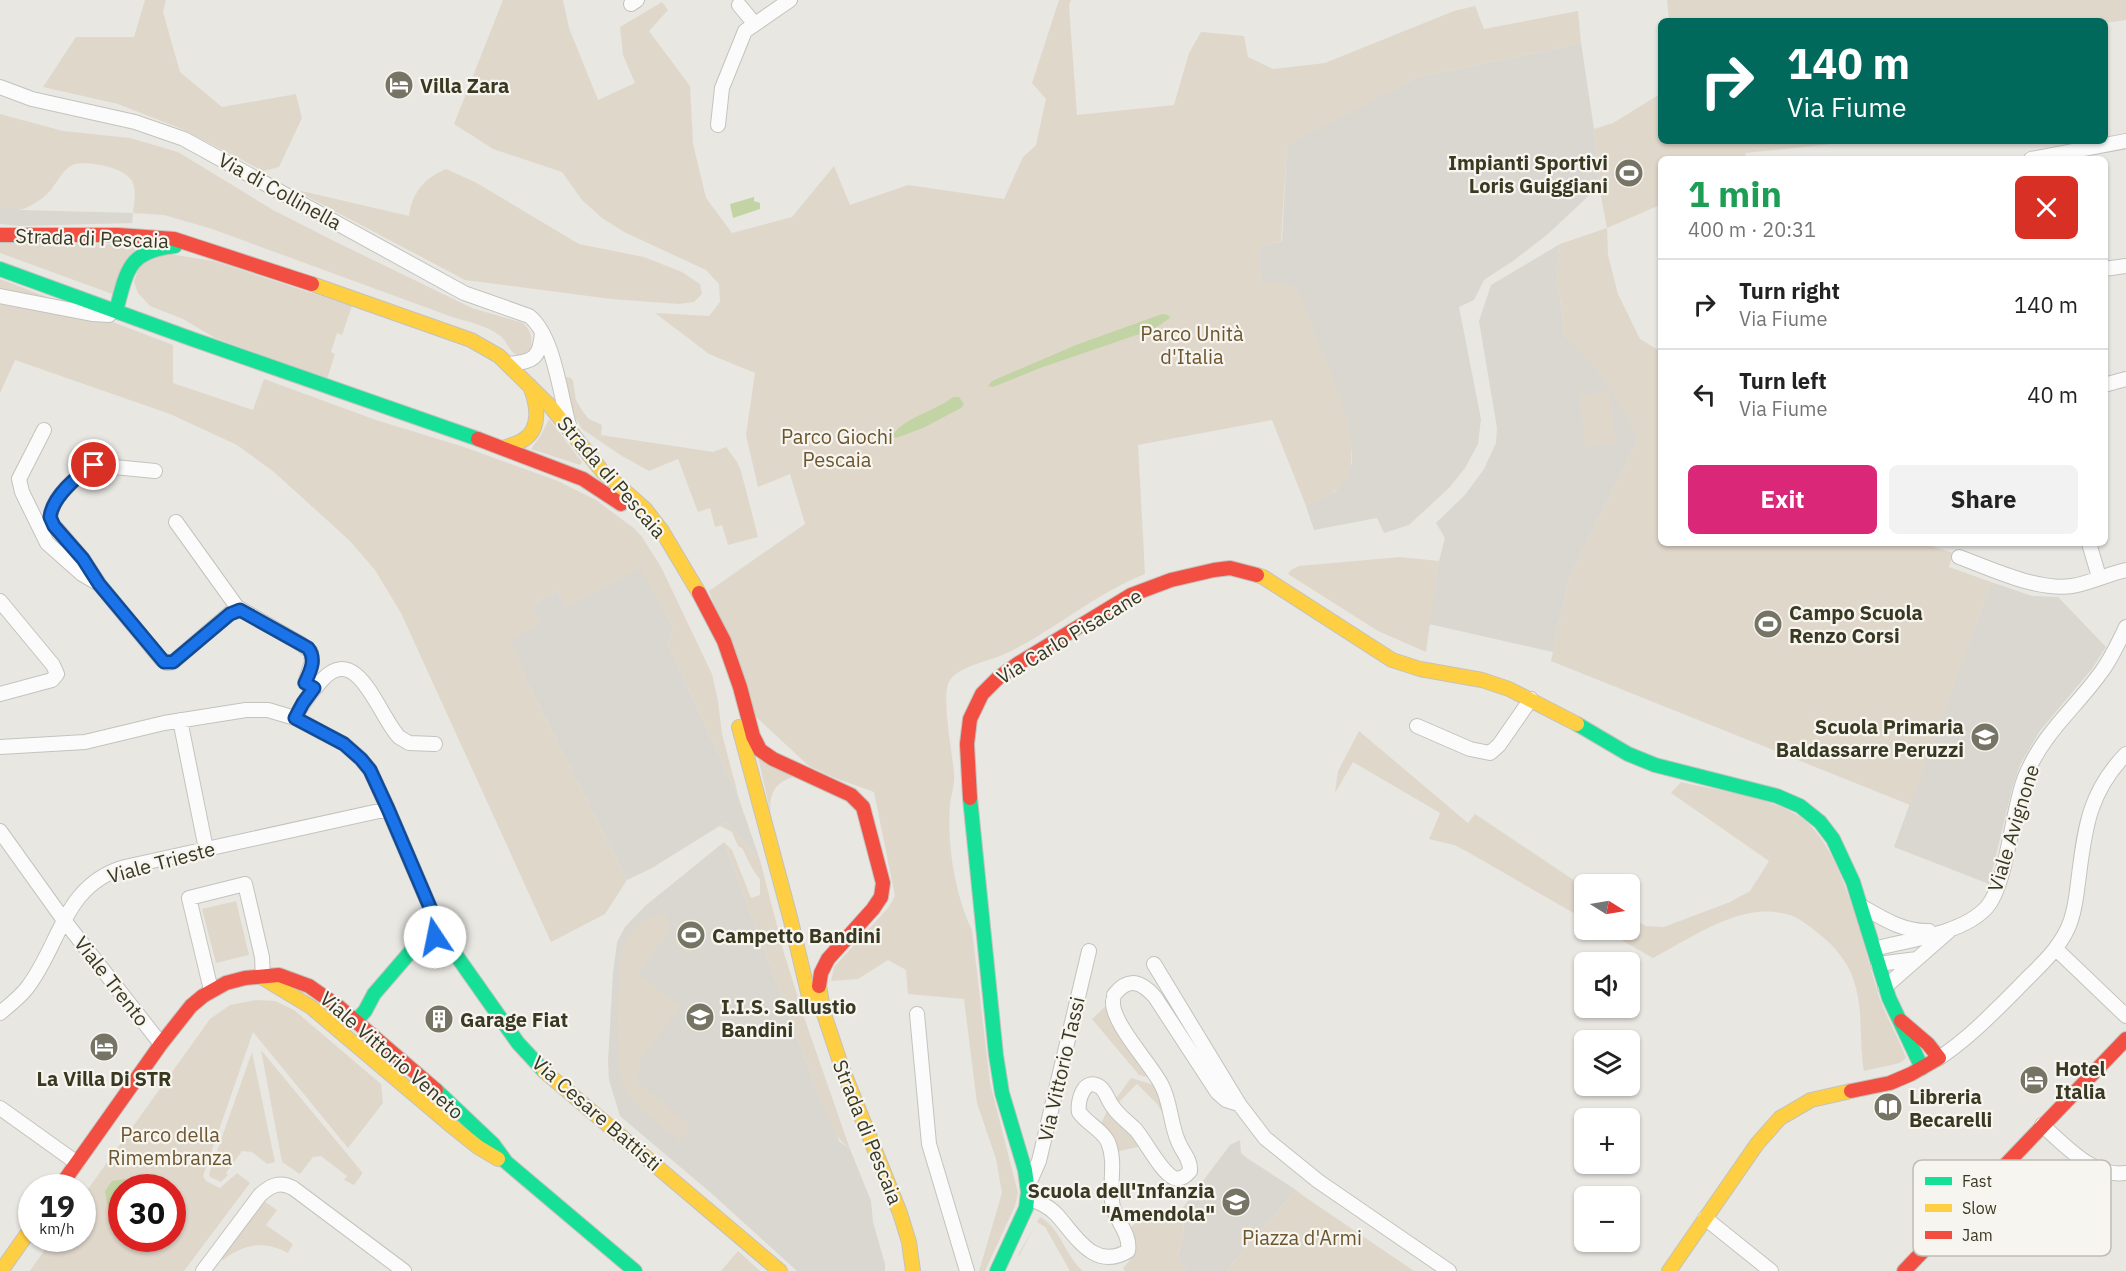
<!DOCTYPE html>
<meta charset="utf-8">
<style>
body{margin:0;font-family:"IBM Plex Sans",sans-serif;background:#f2f2f2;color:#222;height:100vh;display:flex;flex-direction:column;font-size:22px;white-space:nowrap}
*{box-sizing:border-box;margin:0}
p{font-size:20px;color:#767676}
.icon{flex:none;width:33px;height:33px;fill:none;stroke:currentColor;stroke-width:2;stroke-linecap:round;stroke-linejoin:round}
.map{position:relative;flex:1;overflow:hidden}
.sheet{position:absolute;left:1658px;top:156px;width:450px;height:390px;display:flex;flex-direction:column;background:#fff;border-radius:9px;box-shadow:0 2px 4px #0004}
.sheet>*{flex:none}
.hud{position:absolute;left:1658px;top:18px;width:450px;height:126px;border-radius:9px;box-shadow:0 2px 4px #0004;background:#00695c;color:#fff;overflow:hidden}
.needle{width:39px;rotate:101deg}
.fabs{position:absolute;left:1574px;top:874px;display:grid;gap:12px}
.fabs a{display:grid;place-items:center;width:66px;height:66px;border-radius:9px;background:#fff;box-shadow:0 2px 4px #0004;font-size:30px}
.speed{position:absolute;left:18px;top:1174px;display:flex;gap:12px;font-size:30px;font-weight:700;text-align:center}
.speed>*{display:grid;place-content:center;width:78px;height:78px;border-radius:50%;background:#fff;box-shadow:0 2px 4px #0004;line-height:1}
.speed small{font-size:15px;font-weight:400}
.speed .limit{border:9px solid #d22;background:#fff;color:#111}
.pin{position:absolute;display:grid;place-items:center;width:51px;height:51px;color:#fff;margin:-26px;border:3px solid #fff;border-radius:50%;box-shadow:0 2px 6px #0007}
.me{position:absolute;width:66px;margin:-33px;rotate:349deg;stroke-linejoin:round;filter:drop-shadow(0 0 4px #0008)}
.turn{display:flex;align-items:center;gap:21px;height:126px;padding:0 30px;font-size:27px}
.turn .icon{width:78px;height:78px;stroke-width:2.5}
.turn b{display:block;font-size:42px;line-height:51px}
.round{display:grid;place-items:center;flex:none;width:63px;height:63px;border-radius:9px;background:#f2f2f2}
.overview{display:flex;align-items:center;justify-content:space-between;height:102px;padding:0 30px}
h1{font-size:36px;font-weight:700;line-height:45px;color:#1e9e55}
.action{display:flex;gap:12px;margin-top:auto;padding:12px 30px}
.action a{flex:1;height:69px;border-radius:9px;background:#db2777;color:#fff;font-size:24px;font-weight:700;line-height:69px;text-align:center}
.action a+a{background:#f2f2f2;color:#222}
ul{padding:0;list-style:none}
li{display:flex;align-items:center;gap:18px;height:90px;padding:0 30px;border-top:2px solid #e0e0e0}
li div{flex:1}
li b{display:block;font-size:22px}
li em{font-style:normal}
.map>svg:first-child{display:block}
.built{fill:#d9d7d0}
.green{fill:#e0d7cb;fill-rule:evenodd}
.water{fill:#c2d4a4}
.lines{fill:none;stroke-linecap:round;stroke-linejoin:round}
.street-casing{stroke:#c3c3be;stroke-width:16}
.fast-casing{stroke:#c3c2bd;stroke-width:16}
.slow-casing{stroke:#c3c2bd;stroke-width:16}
.jam-casing{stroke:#c3c2bd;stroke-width:16}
.street{stroke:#fcfbfb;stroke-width:14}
.fast{stroke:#16e098;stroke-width:14}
.slow{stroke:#ffcf43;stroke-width:14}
.jam{stroke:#f24e42;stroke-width:14}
.route-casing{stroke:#114b97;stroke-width:15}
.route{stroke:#1a73e8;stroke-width:10}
.labels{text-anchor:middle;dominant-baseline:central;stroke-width:4.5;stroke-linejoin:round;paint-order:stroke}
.poi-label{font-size:20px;font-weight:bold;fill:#393821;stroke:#f7f5f0;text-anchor:start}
.street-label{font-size:20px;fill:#393821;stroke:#f7f5f0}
.park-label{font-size:20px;fill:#6d562e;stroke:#f7f5f0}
.key{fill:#f7f5f0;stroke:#bebcb2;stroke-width:1.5}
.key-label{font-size:16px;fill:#393821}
</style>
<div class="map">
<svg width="2126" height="1271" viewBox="0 0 2126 1271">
<rect width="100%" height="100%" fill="#e8e7e2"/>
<path class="built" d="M1581,43L1594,129L1599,186L1548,234L1513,261L1484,280L1474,300L1459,307L1481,419L1478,444L1465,468L1449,488L1409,525L1384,533L1377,518L1314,530L1306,506L1336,491L1352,463V454L1347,422L1340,400L1296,290L1287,284L1261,283L1258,246L1282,241L1287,144L1418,77Z
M0,206L22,210L133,213L132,223L20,226L0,224Z
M1560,244L1557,277L1565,336L1582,351L1611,387L1639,437L1569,579L1553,652L1429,624L1439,561L1445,538L1436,523L1465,495L1484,469L1496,443L1497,428L1479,321L1491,285Z
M640,567L673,627L668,644L739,799L760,860L726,822L652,868L627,880L527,681L510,640L540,622L531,606L557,591L566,607Z
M1991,582L2032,596L2058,597L2106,647L2091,670L2039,732L2020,765L2012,789L1989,884L1894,847Z
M724,842L813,1080L839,1141L850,1149L871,1201L873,1222L885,1264V1271H797L711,1193L620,1116L609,1080L608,1061L613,973L617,942L625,927L645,906Z
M1240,1140L1241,1153L1247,1158L1296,1190L1226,1271H1186L1177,1257L1184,1235L1183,1216L1178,1214L1230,1145Z"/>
<path class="green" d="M145,0H166L163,12L180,72L222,107L296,94L302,118L279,167L263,171L184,130L118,104L43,87L76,37H134Z
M503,0H563L569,28L598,100L635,83L623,55L620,27L662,2L668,10L649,31L690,86L693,144L706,198L732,233L792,217L834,166L850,205L908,185L1004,199L1023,157L1036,145L1046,99L1032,83L1059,0H1071L1069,5L1077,115L1174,105L1189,53L1201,32L1244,36L1248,57L1273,69L1325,63L1454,11L1475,6L1484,29L1578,11L1581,43L1418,77L1287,145L1281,241L1259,246L1261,282C1272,283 1287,280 1296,290C1304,301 1311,324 1316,337C1329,371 1364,443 1347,478C1340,492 1320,499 1306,506L1272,420L1138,445L1145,574C1096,593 1055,630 1007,653C991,661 961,665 950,680C940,693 953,755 954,774C955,785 951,795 950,806C947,844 955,895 972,930L990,1083L1018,1193L1015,1206L985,1271H979L1002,1193L996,1159L977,1103L964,999L908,994L906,970L888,960L858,979L831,981L834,967L888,908L895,896L874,792L835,778L809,766L755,716L709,591L805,524L790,474L758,487L746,435L755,373L709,354L655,313L709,316L720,302L719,284L706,270L624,232L602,218L582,200L562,172L493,149L454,124Z
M1667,0H2126V20L2105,23L2104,21H1669Z
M1660,94V141H1860L1746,153L1744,159H1660V205L1607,228L1608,255L1618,294L1640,339L1660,351V543H1923L1953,553L1949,567L1991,582L1910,805L1551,661L1569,579L1639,437C1618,400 1597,365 1565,336L1557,277L1560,244L1607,228L1599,186L1594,129L1613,123Z
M0,114L63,131L130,138L178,152L273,210L338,243L472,308L523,323C533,332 534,344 527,355C509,360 510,342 499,335C487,326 470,322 455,318L212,229L164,215L133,213C134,202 137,190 132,181C124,167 89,161 75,164C65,167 59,179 53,187C47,196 33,206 23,209C17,211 7,207 0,206Z
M446,169L475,182L579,244L644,257L682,272L700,284L702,294L694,302L679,304L611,299L465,280L293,189L409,216C412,193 424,178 446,169Z
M0,241L137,245L115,295L0,253Z
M164,253L213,261L352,306L342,335L337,333L331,352L335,354L327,379L215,338L183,319L150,306L138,293L134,282L140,264Z
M0,279L173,345V383L253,410L264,379L376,420L464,447L558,481L596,500L635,529L642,537L661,567L712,674L718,701L722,734L739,799L668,644L673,627L640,568L566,607L557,591L531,606L541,622L511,640L527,681L627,880L605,914L551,942L401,613L375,570L350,541L274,472L237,445L170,414L15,360L0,393Z
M562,376L571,378L573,381L576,400L583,412L589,419L602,425L601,435L713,452L726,447L737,462L741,471L758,537L728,545L722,525L715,527L710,508L698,512L678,459L649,471L622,456L582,429L574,416Z
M1609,391L1616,443L1586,447L1579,395Z
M549,419L582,462L580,465L531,449L541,435Z
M1400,557L1439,561L1426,652L1378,631L1288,574L1291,570L1299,566Z
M1359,731L1468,823L1475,814L1584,887V919L1466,851L1454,845L1429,839L1440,813L1353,762L1335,793L1338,771Z
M758,757L793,777C774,783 768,795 771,815Z
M1681,782C1715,790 1771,797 1800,817C1844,846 1863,949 1880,999C1887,1019 1899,1038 1906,1058L1900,1063L1864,1071C1859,1044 1863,1015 1856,988C1850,964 1837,948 1818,933C1809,926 1797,916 1786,914C1740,902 1692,938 1653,958L1604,930H1629V917L1646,926L1664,927L1730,902L1750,891L1769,861L1671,793Z
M726,822L760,860L784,953L804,1017L850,1149L836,1136L813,1080L724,842L732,850L751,898L760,895V879C755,874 745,856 743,849L738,846L732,832L720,826Z
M236,901L249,955L216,963L202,909Z
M660,915H668V934L638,973L680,1007L641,1059L636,1081L691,1126L680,1142C665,1128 640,1110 628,1094C613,1073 619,994 619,966C623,940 634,921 660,915Z
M694,915L710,928L688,955L673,942Z
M256,1000L275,1001L294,1010L381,1084L383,1103L348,1148L253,1032L203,1176L206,1181L220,1188L237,1173L250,1183L184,1271H30L52,1239H82L83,1196L210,1019L230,1005ZM122,1188H172V1239H122Z
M1107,1005L1155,1079L1139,1075L1092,1019Z
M261,1050L362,1172V1174L354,1185L344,1180L347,1176L321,1156L313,1157L300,1174L282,1162Z
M252,1052L275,1162L267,1164L252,1152L242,1151L226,1173L228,1175L221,1182L210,1177L209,1174Z
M1131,1078L1158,1086L1169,1123L1157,1104L1137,1084L1117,1104L1115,1100Z
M1108,1108L1142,1146L1115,1152L1101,1124Z
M1296,1190L1305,1197L1414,1271H1226Z
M262,1200L277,1210L266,1225L293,1244L288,1253C264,1240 243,1244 223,1260L219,1257Z
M1149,1210L1160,1218L1170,1210L1183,1216L1184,1235L1177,1256L1186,1271H1125L1123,1268C1136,1255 1139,1244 1131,1227Z
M1040,1217C1060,1227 1066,1257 1083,1271H1070L1045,1227L1037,1222L1019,1256L1018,1255Z
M738,1251L760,1271H721Z"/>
<path class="water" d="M754,197V201L760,203V209L733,218L730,204Z
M1162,314L1168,315L1170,318L1154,329L1040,368L993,387L988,386L992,381L1076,345Z
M953,397H959L964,404L961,408L923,428L896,438L893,436C899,420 939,409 953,397Z
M124,1179L134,1188H122L121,1210L117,1211L107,1204L105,1191L112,1181Z"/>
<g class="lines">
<g class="street-casing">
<path id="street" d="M631,4L637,0
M739,5L754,23
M0,87L32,99L135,122L184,139L464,293L529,316C554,335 560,395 569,425
M718,125L722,88L745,31L790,0
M2031,159L2126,141
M2104,269L2126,266
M0,296L92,314L109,315
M509,364C533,362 540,358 542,333
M2104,385L2126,379
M44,430L19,479L22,492L47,543L82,574L99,584L161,659L167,663L173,662L229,614L240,610
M176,522L237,607L301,644L311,652L312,662L305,683L314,688
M2089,543L2099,577
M1959,557C1992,569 2037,591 2072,586C2091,583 2107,574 2126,570
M98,582L83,559L52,523C44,503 78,475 94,465L155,471
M0,601L53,665L57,674L52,680L0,694
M295,718C302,703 311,692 322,680C358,641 379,717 399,737L409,743L435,744
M180,720L206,849
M1417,726L1470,749L1490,753L1499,745L1531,699
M0,747L85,742L164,723L246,710H268L295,718L344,744L361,759L370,770L388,809L432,912L435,937
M0,831L63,919L161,1044
M1861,906C1882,918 1903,932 1929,931
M1874,949C1907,940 1963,934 1987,907C2007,884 2012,809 2025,777C2044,731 2075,709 2102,671C2112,657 2119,642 2126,627
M2056,949L2126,1016
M1154,964L1239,1104L1265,1138L1318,1181L1449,1271
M1878,964L1917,959
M1885,987L1949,931
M211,990L189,898L245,884L262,957L263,978
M1114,995C1129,976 1142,982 1155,997L1217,1092L1226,1100L1239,1104
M0,1013C10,1005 19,998 27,988C61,944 63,885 125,867L388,809
M917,1014L929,1144L967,1271
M1939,1058C1969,1038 1993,1013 2018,988C2038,967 2062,948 2071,920C2076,905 2077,890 2079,875C2085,826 2090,791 2126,754
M0,1108L77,1163
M2042,1125C2065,1145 2093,1178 2126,1173
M1028,1186L1039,1161L1089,951
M1028,1198C1038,1202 1049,1206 1057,1215C1076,1236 1094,1271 1128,1251C1131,1235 1117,1222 1113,1207C1108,1186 1117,1163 1108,1142C1102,1129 1087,1124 1079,1112C1077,1101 1084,1076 1100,1087C1106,1091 1108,1101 1113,1107C1119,1116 1128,1122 1136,1130C1146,1142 1161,1172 1174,1178C1181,1180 1186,1176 1190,1171C1191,1159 1182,1152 1178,1141C1170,1123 1171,1102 1161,1084C1150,1063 1111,1022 1113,1001
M1705,1218L1771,1271
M203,1271L260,1195C271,1185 280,1181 293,1188L404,1271"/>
</g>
<g class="fast-casing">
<path id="fast" d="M0,269L192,339L478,439
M116,311C127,270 128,251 175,246
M1577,724L1628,754L1655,765L1777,796L1800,806L1820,822L1833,839L1853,882L1889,998L1922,1068
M970,798L996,1055L1002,1093L1025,1170L1028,1192L1026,1208L997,1271
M355,1022L365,1011L374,994L418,943C437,931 443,940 456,955L518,1043L544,1071
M436,1090L493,1144L506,1162L635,1271"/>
</g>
<g class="slow-casing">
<path id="slow" d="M312,284L471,340L499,356L550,406L602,471L645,509L662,531L699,593
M504,448C510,445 517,444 523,440C542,429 537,403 530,386
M1257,575L1263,577L1392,660L1420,669L1482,680L1509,689L1577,724
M739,727L790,917L811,1005
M263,978L311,1007L448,1123L478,1147L498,1159
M819,986L824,1014L842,1068L900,1213L909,1242L913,1271
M544,1071L780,1271
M1,1271L32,1227
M1669,1271L1757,1144L1780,1118L1811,1100L1851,1091"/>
</g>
<g class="jam-casing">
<path id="jam" d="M0,235H118L174,239L312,284
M478,439L583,479L621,504
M699,593L724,641L740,687L753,736L760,750L773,759L851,795L863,807L883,883L881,897L873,909L828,959L821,973L819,986
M970,798L967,744L970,719L982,694L998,678L1019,663L1131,595L1171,580L1214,570L1230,568L1257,575
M1851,1091L1890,1083L1911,1074L1939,1058L1928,1044L1901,1021
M59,1188L161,1044L191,1006L203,996L226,983L245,978L279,975L309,986L339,1007L436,1090
M1904,1271L2126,1039"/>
</g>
<use href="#street" class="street"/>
<use href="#fast" class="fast"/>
<use href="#slow" class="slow"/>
<use href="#jam" class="jam"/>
</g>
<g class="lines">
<g class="route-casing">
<path id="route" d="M94,465C77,476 53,496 50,517L54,526L83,559L99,584L164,662H173L230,614L240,610L308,648C317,659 310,672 305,683L314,688L303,703L295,718L344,744L361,759L370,770L388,809L432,912L435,937"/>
</g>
<use href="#route" class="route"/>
</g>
<defs>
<g id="hotel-disc" transform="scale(1.5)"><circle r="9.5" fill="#767565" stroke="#f7f5f0"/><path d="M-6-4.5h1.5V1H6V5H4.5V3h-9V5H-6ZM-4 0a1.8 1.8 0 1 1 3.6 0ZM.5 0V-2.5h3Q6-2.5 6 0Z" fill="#fff"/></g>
<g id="stadium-disc" transform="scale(1.5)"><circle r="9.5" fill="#767565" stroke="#f7f5f0"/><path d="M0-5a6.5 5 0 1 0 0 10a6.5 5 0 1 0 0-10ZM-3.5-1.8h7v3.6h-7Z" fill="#fff"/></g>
<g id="school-disc" transform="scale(1.5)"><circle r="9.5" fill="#767565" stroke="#f7f5f0"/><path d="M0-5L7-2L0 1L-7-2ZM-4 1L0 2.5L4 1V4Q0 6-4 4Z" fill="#fff"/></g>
<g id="building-disc" transform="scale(1.5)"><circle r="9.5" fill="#767565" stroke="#f7f5f0"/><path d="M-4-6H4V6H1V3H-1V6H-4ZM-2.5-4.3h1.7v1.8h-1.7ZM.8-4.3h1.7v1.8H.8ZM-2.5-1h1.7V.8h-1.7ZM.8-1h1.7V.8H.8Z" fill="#fff"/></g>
<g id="library-disc" transform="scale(1.5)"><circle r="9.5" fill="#767565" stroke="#f7f5f0"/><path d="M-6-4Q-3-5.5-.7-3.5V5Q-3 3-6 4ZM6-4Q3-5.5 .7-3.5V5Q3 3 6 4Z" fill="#fff"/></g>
</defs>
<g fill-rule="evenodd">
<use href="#hotel-disc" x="399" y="85"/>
<use href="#stadium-disc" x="1629" y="173"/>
<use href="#stadium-disc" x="1768" y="624"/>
<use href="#school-disc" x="1985" y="737"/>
<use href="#stadium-disc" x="691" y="935"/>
<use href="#school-disc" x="700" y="1017"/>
<use href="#building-disc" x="439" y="1019"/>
<use href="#hotel-disc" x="104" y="1047"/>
<use href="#hotel-disc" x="2034" y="1080"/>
<use href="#library-disc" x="1888" y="1107"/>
<use href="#school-disc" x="1236" y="1202"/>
</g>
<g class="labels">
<g class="poi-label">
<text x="420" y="85">Villa Zara</text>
<text x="1608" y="162" text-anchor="end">Impianti Sportivi<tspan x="1608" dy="23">Loris Guiggiani</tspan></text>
<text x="1789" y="612">Campo Scuola<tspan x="1789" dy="23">Renzo Corsi</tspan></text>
<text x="1964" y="726" text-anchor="end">Scuola Primaria<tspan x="1964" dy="23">Baldassarre Peruzzi</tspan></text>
<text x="712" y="935">Campetto Bandini</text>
<text x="721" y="1006">I.I.S. Sallustio<tspan x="721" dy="23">Bandini</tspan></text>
<text x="460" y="1019">Garage Fiat</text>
<text x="2055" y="1068">Hotel<tspan x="2055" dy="23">Italia</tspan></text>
<text x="104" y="1078" text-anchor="middle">La Villa Di STR</text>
<text x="1909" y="1096">Libreria<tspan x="1909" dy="23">Becarelli</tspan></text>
<text x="1215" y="1190" text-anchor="end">Scuola dell'Infanzia<tspan x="1215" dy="23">"Amendola"</tspan></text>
</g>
<g class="street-label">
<text transform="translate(280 191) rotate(29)">Via di Collinella</text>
<text transform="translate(92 238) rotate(2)">Strada di Pescaia</text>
<text transform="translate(612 477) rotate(49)">Strada di Pescaia</text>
<text transform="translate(1069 636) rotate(-31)">Via Carlo Pisacane</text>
<text transform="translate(2013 828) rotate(-73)">Viale Avignone</text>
<text transform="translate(161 862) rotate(-15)">Viale Trieste</text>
<text transform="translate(112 981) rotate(52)">Viale Trento</text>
<text transform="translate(392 1055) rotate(41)">Viale Vittorio Veneto</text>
<text transform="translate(1061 1069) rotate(-77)">Via Vittorio Tassi</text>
<text transform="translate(597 1113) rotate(41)">Via Cesare Battisti</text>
<text transform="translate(868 1132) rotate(68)">Strada di Pescaia</text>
</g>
<g class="park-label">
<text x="1192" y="333">Parco Unità<tspan x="1192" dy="23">d'Italia</tspan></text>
<text x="837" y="436">Parco Giochi<tspan x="837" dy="23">Pescaia</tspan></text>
<text x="170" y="1134">Parco della<tspan x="170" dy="23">Rimembranza</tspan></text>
<text x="1302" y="1237">Piazza d'Armi</text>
</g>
</g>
<rect x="1913" y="1160" width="198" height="96" rx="9" class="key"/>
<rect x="1925" y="1177" width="27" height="8" fill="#16e098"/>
<rect x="1925" y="1204" width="27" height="8" fill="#ffcf43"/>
<rect x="1925" y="1231" width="27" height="8" fill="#f24e42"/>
<g class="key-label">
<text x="1962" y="1187">Fast</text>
<text x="1962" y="1214">Slow</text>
<text x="1962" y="1241">Jam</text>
</g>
</svg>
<div class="fabs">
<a><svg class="needle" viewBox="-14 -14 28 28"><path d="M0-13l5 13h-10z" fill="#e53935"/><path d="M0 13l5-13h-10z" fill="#767676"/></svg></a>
<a><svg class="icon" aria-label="sound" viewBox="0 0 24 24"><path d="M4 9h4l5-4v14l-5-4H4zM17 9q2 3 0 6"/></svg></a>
<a><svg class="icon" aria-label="layers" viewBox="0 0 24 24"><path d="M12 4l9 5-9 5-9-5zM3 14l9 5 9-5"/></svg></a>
<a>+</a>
<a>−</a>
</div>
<div class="speed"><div>19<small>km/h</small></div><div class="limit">30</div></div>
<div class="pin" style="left:94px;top:465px;background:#d93025"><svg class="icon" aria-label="arrive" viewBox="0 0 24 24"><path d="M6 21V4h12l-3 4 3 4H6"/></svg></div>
<svg class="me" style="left:435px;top:937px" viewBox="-20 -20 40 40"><circle r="19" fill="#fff"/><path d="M0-13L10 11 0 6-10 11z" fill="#1a73e8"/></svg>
<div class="hud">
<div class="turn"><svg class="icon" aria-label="right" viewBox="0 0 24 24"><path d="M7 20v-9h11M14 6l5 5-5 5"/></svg><div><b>140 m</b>Via Fiume</div></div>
</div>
<section class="sheet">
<div class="overview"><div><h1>1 min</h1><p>400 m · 20:31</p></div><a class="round" style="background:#d93025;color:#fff"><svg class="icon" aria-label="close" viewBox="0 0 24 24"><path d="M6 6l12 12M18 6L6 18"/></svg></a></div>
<ul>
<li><svg class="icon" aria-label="right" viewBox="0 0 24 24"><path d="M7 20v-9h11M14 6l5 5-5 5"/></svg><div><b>Turn right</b><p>Via Fiume</p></div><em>140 m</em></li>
<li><svg class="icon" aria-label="left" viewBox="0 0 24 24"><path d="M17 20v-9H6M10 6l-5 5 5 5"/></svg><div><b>Turn left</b><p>Via Fiume</p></div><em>40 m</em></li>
</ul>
<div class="action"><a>Exit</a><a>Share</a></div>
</section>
</div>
